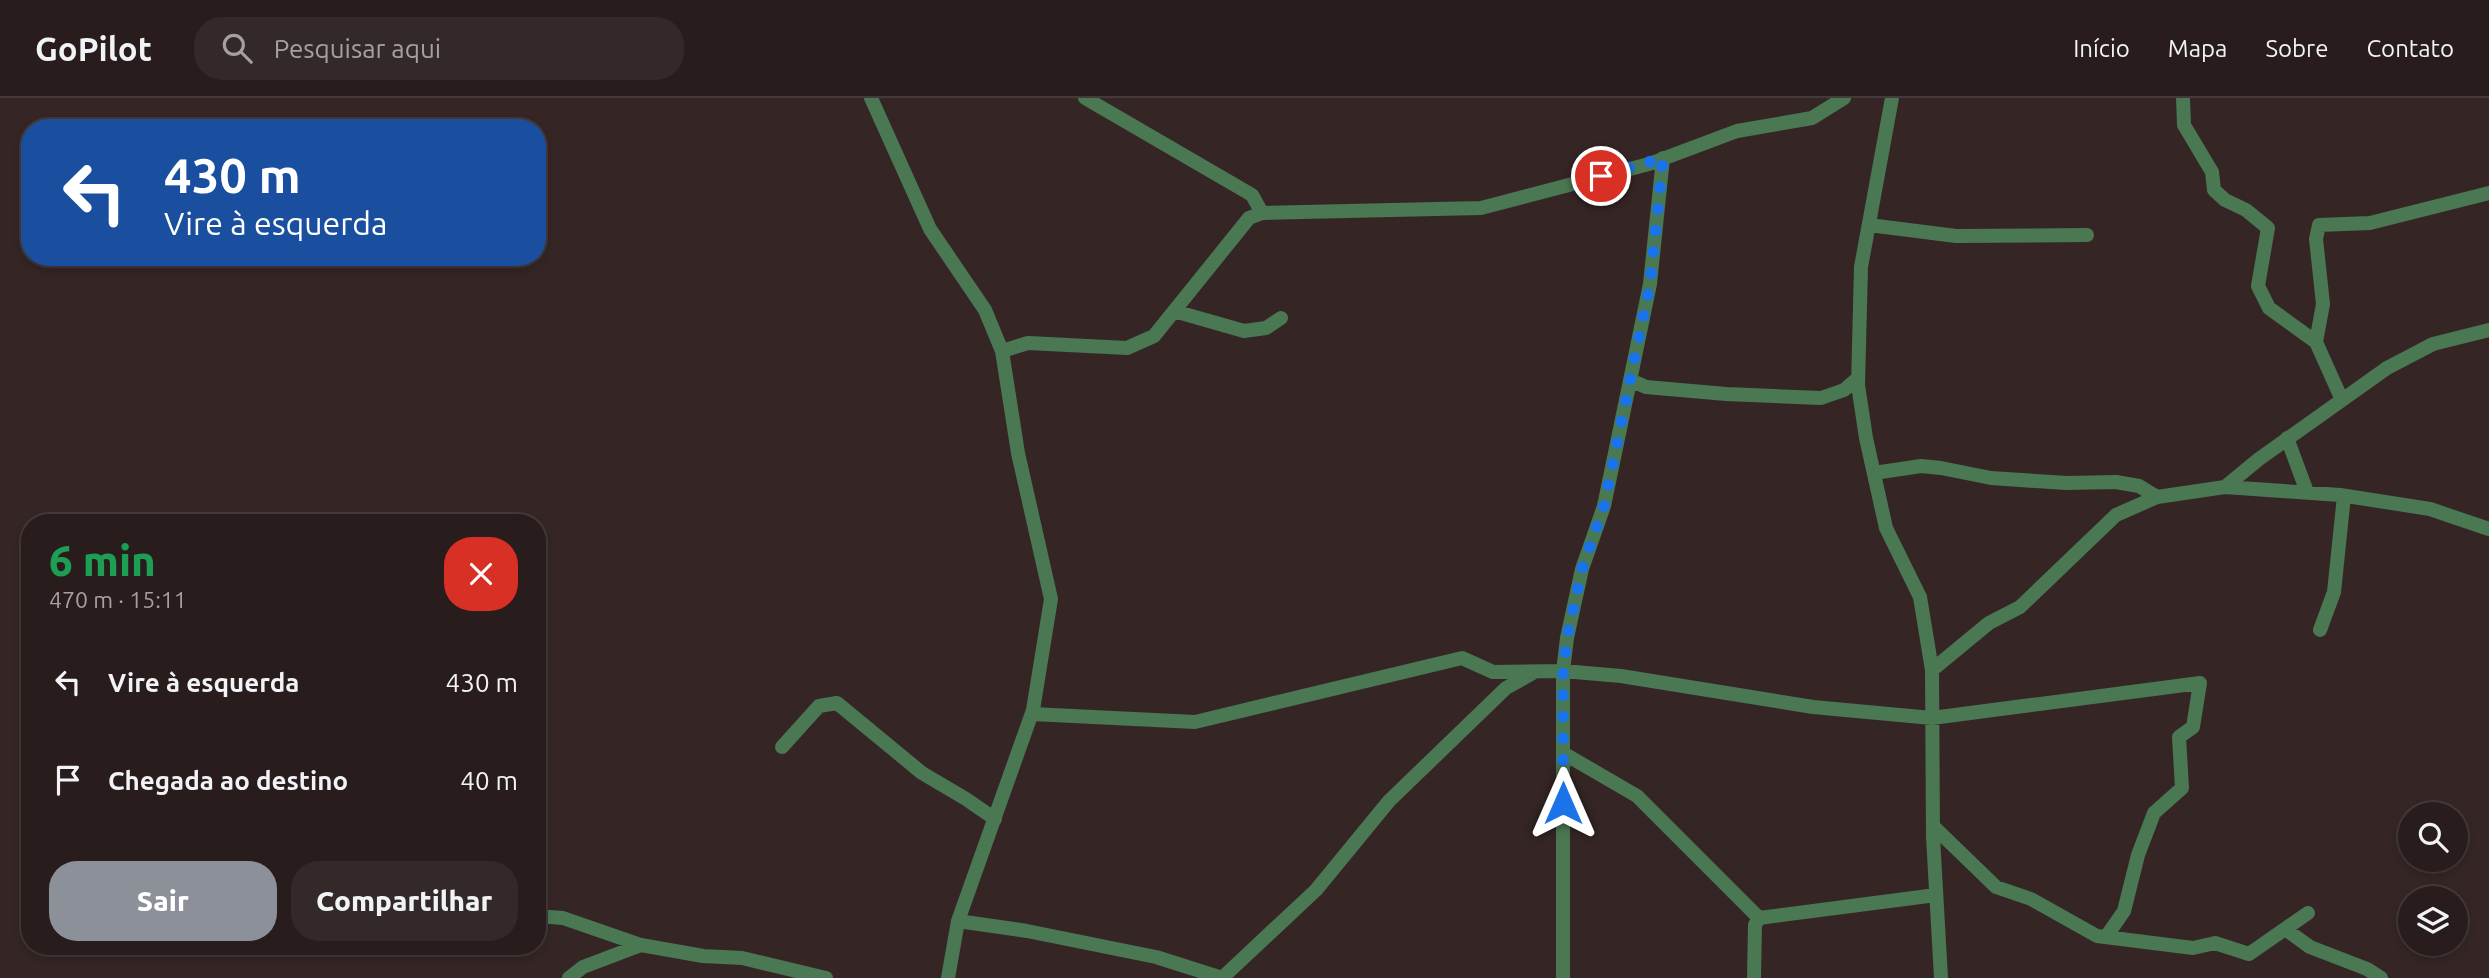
<!DOCTYPE html>
<html lang="pt">
<meta charset="utf-8">
<style>
body{margin:0;font-family:Ubuntu,sans-serif;background:#342929;color:#f1f3f6;height:100vh;display:flex;flex-direction:column;font-size:26px;white-space:nowrap}
*{box-sizing:border-box;margin:0}
p{font-size:23px;color:#a5a1a3}
.icon{flex:none;width:38px;height:38px;fill:none;stroke:currentColor;stroke-width:2;stroke-linecap:round;stroke-linejoin:round}
.map{position:relative;flex:1;overflow:hidden}
.sheet{position:absolute;left:21px;top:416px;width:525px;height:441px;display:flex;flex-direction:column;background:#281c1c;border-radius:28px;box-shadow:0 4px 10px #0003,0 0 0 2px #443a3b}
.sheet>*{flex:none}
.banner{position:absolute;left:21px;top:21px;width:525px;height:147px;border-radius:28px;box-shadow:0 4px 10px #0003,0 0 0 2px #443a3b;background:#1a4fa0;color:#fff;overflow:hidden}
.tools{position:absolute;left:2398px;top:704px;display:grid;gap:14px}
.tools a{display:grid;place-items:center;width:70px;height:70px;border-radius:50%;background:#281c1c;box-shadow:0 4px 10px #0003,0 0 0 2px #443a3b;font-size:35px}
.pin{position:absolute;display:grid;place-items:center;width:60px;height:60px;color:#fff;margin:-30px;border:4px solid #fff;border-radius:50%;box-shadow:0 2px 7px #0007}
.me{position:absolute;width:77px;margin:-38px;rotate:0deg;stroke-linejoin:round;filter:drop-shadow(0 0 5px #0008)}
.turn{display:flex;align-items:center;gap:24px;height:147px;padding:0 28px;font-size:32px}
.turn .icon{width:91px;height:91px;stroke-width:2.5}
.turn b{display:block;font-size:49px;line-height:60px}
.round{display:grid;place-items:center;flex:none;width:74px;height:74px;border-radius:28px;background:#342929}
.summary{display:flex;align-items:center;justify-content:space-between;height:119px;padding:0 28px}
h1{font-size:42px;font-weight:800;line-height:52px;color:#1e9e55}
.primary-button{display:flex;gap:14px;margin-top:auto;padding:14px 28px}
.primary-button a{flex:1;height:80px;border-radius:28px;background:#8c9099;color:#fff;font-size:28px;font-weight:800;line-height:80px;text-align:center}
.primary-button a+a{background:#342929;color:#f1f3f6}
ul{padding:0;list-style:none}
li{display:flex;align-items:center;gap:21px;height:98px;padding:0 28px}
li div{flex:1}
li b{display:block;font-size:26px}
li em{font-style:normal}
header{display:flex;align-items:center;gap:42px;box-sizing:border-box;height:98px;padding:0 35px;background:#281c1c;border-bottom:2px solid #443a3b}
header strong{font-size:33px}
nav{display:flex;gap:38px;margin-inline-start:auto;font-size:24px}
.search{width:490px;height:63px;background:#342929;display:flex;align-items:center;gap:18px;box-sizing:border-box;padding:0 24px;border-radius:28px;color:#a5a1a3;font-size:26px}
.map>svg:first-child{display:block}
.lines{fill:none;stroke-linecap:round;stroke-linejoin:round}
.minor{stroke:#497852;stroke-width:14}
.route{stroke:#1a73e8;stroke-width:12;stroke-dasharray:0 21.6}
</style>
<header>
<strong>GoPilot</strong>
<div class="search"><svg class="icon" aria-label="search" viewBox="0 0 24 24"><circle cx="10" cy="10" r="6"/><path d="M15 15l6 6"/></svg>Pesquisar aqui</div>
<nav><a>Início</a><a>Mapa</a><a>Sobre</a><a>Contato</a></nav>
</header>
<div class="map">
<svg width="2489" height="880" viewBox="0 0 2489 880">
<rect width="100%" height="100%" fill="#352625"/>
<g class="lines">
<path class="minor" d="M871,0L930,131L985,212L1002,253L1018,355L1051,501L1033,612L958,823L948,880
M1085,0L1252,97L1262,115
M1892,0L1861,169L1858,287L1866,340L1886,430L1920,499L1932,572L1933,739L1941,880
M2183,0L2184,27L2212,74L2214,92L2225,102L2246,112L2268,130L2258,188L2269,210L2316,244L2342,302
M1869,127L1956,138L2087,137
M1174,213L1244,233L1266,230L1281,220
M2316,244L2323,206L2316,141L2319,127L2370,125L2489,95
M1002,253L1028,245L1127,250L1154,238L1249,120L1262,115L1481,110L1649,66L1737,33L1812,20L1844,0
M1630,282L1646,289L1726,296L1821,300L1844,292L1858,280
M2287,340L2307,394
M1874,375L1921,368L1941,370L1991,380L2066,385L2116,384L2139,388L2157,399
M2225,389L2259,361L2387,270L2433,246L2489,232
M2320,532L2334,494L2344,398
M1932,572L1989,525L2020,509L2116,417L2157,399L2225,389L2340,397L2430,411L2489,431
M1032,616L1195,624L1462,560L1493,574L1563,573L1621,578L1813,609L1932,620L2200,585L2193,629L2179,639L2182,690L2154,715L2138,757L2124,813L2106,839
M782,649L819,608L837,605L922,675L966,701L995,721
M1563,655L1637,698L1759,820L1936,797
M1933,728L1996,789L2031,801L2097,838L2193,850L2215,845L2249,856L2308,815
M537,818L563,820L641,847L703,858L742,860L826,880
M958,823L1027,833L1156,859L1222,880
M2285,831L2310,849L2367,871L2381,880
M569,880L583,869L641,847
M1222,880L1316,792L1389,703L1506,590L1533,575
M1563,880V573L1567,540L1582,471L1604,408L1650,186L1663,60
M1754,880L1755,827L1759,820"/>
</g>
<g class="lines">
<path class="route" d="M1563,705V573L1567,540L1582,471L1604,408L1650,186L1663,60L1601,78"/>
</g>
</svg>
<div class="tools">
<a><svg class="icon" aria-label="search" viewBox="0 0 24 24"><circle cx="10" cy="10" r="6"/><path d="M15 15l6 6"/></svg></a>
<a><svg class="icon" aria-label="layers" viewBox="0 0 24 24"><path d="M12 4l9 5-9 5-9-5zM3 14l9 5 9-5"/></svg></a>
</div>
<div class="pin" style="left:1601px;top:78px;background:#d93025"><svg class="icon" aria-label="arrive" viewBox="0 0 24 24"><path d="M6 21V4h12l-3 4 3 4H6"/></svg></div>
<svg class="me" style="left:1563px;top:705px" viewBox="-20 -20 40 40"><path d="M0-17L14 15 0 8-14 15z" fill="#1a73e8" stroke="#fff" stroke-width="4"/></svg>
<div class="banner">
<div class="turn"><svg class="icon" aria-label="left" viewBox="0 0 24 24"><path d="M17 20v-9H6M10 6l-5 5 5 5"/></svg><div><b>430 m</b>Vire à esquerda</div></div>
</div>
<section class="sheet">
<div class="summary"><div><h1>6 min</h1><p>470 m · 15:11</p></div><a class="round" style="background:#d93025;color:#fff"><svg class="icon" aria-label="close" viewBox="0 0 24 24"><path d="M6 6l12 12M18 6L6 18"/></svg></a></div>
<ul>
<li><svg class="icon" aria-label="left" viewBox="0 0 24 24"><path d="M17 20v-9H6M10 6l-5 5 5 5"/></svg><div><b>Vire à esquerda</b></div><em>430 m</em></li>
<li><svg class="icon" aria-label="arrive" viewBox="0 0 24 24"><path d="M6 21V4h12l-3 4 3 4H6"/></svg><div><b>Chegada ao destino</b></div><em>40 m</em></li>
</ul>
<div class="primary-button"><a>Sair</a><a>Compartilhar</a></div>
</section>
</div>
